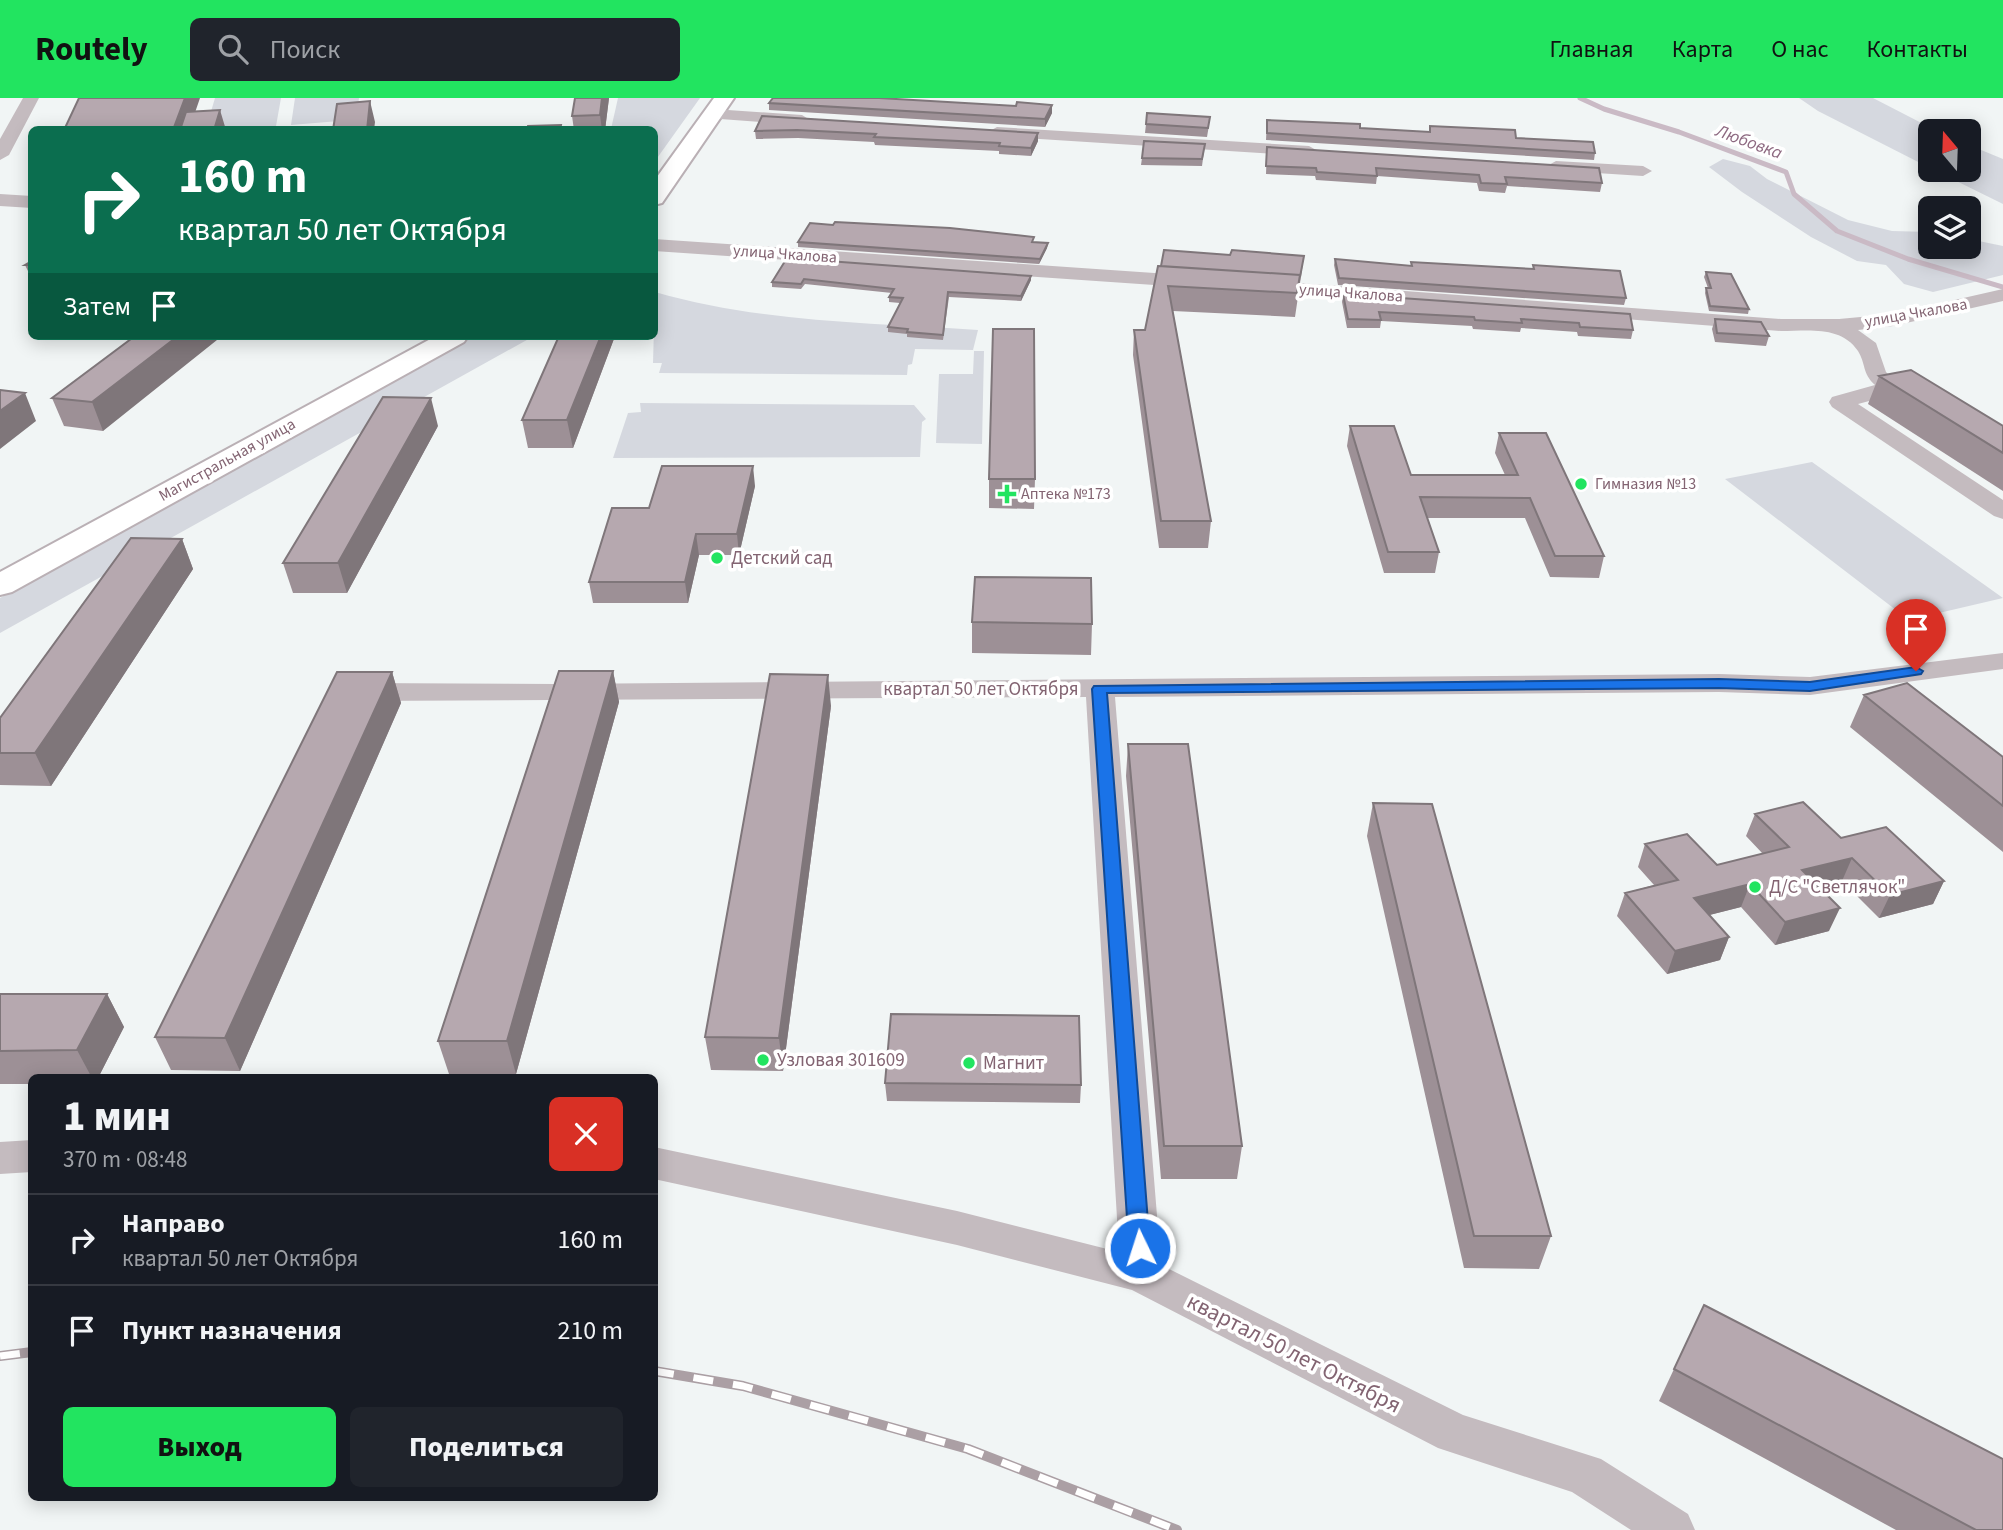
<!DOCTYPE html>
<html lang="ru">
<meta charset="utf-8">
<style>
body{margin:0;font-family:"Source Sans 3",sans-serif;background:#20242c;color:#f1f3f6;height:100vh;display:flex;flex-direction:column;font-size:26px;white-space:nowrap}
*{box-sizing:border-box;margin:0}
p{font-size:23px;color:#9ea1a6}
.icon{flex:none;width:38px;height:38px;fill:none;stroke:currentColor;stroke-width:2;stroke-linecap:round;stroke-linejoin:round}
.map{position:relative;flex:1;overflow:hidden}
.details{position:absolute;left:28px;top:976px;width:630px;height:427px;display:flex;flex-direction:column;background:#171b24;border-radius:10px;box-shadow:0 4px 18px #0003}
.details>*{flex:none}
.top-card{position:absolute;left:28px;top:28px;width:630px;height:214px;border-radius:10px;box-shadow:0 4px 18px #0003;background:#0b6e4f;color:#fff;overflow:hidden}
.needle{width:46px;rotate:341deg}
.controls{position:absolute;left:1918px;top:21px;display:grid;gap:14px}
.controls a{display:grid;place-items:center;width:63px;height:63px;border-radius:10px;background:#171b24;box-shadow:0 4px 18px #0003;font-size:35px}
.pin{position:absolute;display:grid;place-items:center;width:60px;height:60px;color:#fff;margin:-72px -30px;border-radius:50% 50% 50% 0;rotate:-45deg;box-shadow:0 0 7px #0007}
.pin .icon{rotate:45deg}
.me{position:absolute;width:77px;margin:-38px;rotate:356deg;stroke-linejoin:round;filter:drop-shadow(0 0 5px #0008)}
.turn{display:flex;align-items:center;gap:24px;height:147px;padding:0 35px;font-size:32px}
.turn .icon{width:91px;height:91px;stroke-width:2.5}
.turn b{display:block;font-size:49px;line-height:60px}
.then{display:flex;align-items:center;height:66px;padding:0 35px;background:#0003;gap:14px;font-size:26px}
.round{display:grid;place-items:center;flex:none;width:74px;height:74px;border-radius:10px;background:#20242c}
.overview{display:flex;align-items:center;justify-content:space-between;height:119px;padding:0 35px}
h1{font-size:42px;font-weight:800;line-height:52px}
.button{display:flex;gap:14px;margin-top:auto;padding:14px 35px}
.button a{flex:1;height:80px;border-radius:10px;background:#22e460;color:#111;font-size:28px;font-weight:800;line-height:80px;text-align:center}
.button a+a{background:#20242c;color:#f1f3f6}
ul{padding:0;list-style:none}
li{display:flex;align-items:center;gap:21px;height:91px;padding:0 35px;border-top:2px solid #363941}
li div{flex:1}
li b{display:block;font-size:26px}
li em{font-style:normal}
header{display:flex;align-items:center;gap:42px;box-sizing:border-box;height:98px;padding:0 35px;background:#22e460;color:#111}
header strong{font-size:33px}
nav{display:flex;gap:38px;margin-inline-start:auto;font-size:24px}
.search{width:490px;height:63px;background:#20242c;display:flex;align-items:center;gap:18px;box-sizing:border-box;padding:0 24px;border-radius:10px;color:#9ea1a6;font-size:26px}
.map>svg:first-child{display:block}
.green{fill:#d5d8df}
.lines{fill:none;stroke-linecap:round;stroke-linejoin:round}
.stream{stroke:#cabac5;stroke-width:5}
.secondary-casing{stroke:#bab0b5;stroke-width:4}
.minor{fill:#c4bbbf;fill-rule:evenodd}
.secondary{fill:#fff;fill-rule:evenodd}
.rail-casing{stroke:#ab9fa4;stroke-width:10}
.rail{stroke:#fff;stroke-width:7;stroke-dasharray:20;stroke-linecap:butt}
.wall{fill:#9d9096}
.shaded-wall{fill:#7f767a}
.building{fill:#b6a8af;stroke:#7f767a;stroke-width:2}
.route{fill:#1a73e8;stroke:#114b97;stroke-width:2}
.poi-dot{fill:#22e460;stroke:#fff;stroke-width:2.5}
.labels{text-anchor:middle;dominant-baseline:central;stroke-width:7;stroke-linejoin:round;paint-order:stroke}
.far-street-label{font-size:16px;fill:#836472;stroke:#fff}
.far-poi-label{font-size:16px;fill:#836472;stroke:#fff;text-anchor:start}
.far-water-label{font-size:18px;font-style:italic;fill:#8d6981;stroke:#fff}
.poi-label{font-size:19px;fill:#836472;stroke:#fff;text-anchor:start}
.street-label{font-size:19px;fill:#836472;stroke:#fff}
.near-street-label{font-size:23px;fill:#836472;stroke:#fff}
</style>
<header>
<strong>Routely</strong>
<div class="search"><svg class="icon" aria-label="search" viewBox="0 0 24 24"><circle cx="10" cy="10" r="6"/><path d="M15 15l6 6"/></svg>Поиск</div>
<nav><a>Главная</a><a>Карта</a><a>О нас</a><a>Контакты</a></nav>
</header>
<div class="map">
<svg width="2003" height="1432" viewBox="0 0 2003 1432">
<rect width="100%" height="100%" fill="#f1f5f5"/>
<path class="green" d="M215,0H281L276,28L209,32L207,27Z
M295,0H359L357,17L339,23L291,27Z
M618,0H700L655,63L654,32L611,31Z
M1799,0H1873L1937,33H1930V70L1818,13Z
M1969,47L2003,61V106L1934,72H1969Z
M1723,61L1750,68L1767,81L1848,122L1892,133L1930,134V149H1969V141L2003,148V177L1933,194L1904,186L1886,167L1857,163L1811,139L1742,94L1709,69Z
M655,194C758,224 871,225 978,232L973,252L915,251L912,266L908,267L907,277L659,275L662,265H653Z
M474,238H534L0,535V500Z
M974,253H984L982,346L936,345L939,276H973Z
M640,305L914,307L926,321L922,324L920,359L613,360L628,315L641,314Z
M1812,364L2003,500L1909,522L1725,381Z"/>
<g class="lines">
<path class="stream" d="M1580,0L1604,11L1679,34L1786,74L1794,96L1837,133L1908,161L2003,189"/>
<g class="secondary-casing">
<path id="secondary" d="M714,0H734L662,105L654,107V83Z
M436,238H468L464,244L12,494L0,497V474Z"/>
</g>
<path class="minor" d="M23,0H39L9,57L0,62V41Z
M713,11L802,17L810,22L802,27L707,20L705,16L707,12Z
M997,29L1309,48L1318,53L1309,58L991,38L988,34Z
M1556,63L1643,68L1652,73L1643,78L1550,72L1547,68Z
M0,96L32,98V110L0,108Z
M654,141L1198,178L1205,180L1208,184L1205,188L1198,190L654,153Z
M1256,182L1781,221H1839L1893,216L2003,191V203L1893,228L1858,232L1876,245L1886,274L1902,290L1899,295L1858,306L2003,402V421L1994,418L1832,309L1829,304L1832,299L1875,287C1862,275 1866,266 1858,253C1841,227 1807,233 1781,233L1249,192L1246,188L1249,184Z
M2003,555V571L1810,597L1719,594L1115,599L1161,1167L1463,1317L1601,1361L1688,1416L1695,1432H1631L1572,1394L1438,1350L1132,1192L957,1147L654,1081V1049L957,1113L1119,1154L1086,599L357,603L347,600L343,594L347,588L357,585L556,586L1719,576L1810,579Z
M32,1042V1074L0,1076V1044Z"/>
<use href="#secondary" class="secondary"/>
<g class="rail-casing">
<path id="rail" d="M0,1258L32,1254
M654,1273L743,1288L968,1351L1177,1432"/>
</g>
<use href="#rail" class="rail"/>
</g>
<path class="wall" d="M575,0H609L605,32H574L572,18Z
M769,5L1052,15L1045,29L769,12Z
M762,18L1038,43L1031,58L999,56V53L875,47L874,44L798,40L756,41L755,33Z
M1267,22L1360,30L1429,34L1430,28L1595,55L1594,62L1266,42Z
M1146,26L1209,27L1207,39L1145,35Z
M1267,49L1602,85L1600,94L1507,88L1505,95L1479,93L1477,85L1377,78L1376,86L1316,82L1315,78L1266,76Z
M1204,53L1202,68L1141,67L1142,60Z
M798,144H1033L1048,145L1047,150L1039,166L798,149Z
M1230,157L1304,158L1295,219L1173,213L1211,423L1208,450H1159L1133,257L1134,232H1145L1158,168Z
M787,160L1031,178V182L1021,203L949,199L943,242L907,239V236L888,234V229L900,205L889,204V199L892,195L805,186L801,191L772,189V184Z
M1335,161L1411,168V164L1533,171V167L1626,200L1624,207L1338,187L1334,167Z
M32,163V181L25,167Z
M1706,174L1749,211L1748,216L1709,213L1705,195L1706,190H1708L1704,179Z
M1343,196L1630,216L1633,232L1631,241L1578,238L1577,234L1521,230L1520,234L1473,231L1472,228L1381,223L1380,230H1347L1342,204Z
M1715,221L1769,238L1766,248L1715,244L1712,231Z
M135,238L103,333L64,328L52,300Z
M559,238H615L573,350H528L522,322Z
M1879,278L2003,328V393L1868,306Z
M438,328L347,495H293L283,465Z
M1350,328L1411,377H1505L1495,355L1499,335L1604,458L1599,480L1550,479L1525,420H1427L1439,454L1435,475H1384L1347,348Z
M989,381H1035L1034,411L989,410Z
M755,388L739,457H699L688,505H593L589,484L649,410Z
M182,441L193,471L51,688L0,687V620Z
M972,524L1092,526L1091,557L972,555Z
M613,573L619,604L516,976H449L438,943Z
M392,574L401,605L240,973L171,972L155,939Z
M1864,597L2003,659V754L1850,629Z
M831,608L783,973L711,972L705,939Z
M1128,646L1242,1048L1237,1081H1161L1126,678Z
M1373,705L1551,1138L1539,1171L1464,1170L1367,738Z
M1755,716L1841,740L1944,783L1933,806L1879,820L1842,783L1819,789L1829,833L1775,847L1741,809L1709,817L1729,839L1720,862L1667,876L1617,818L1625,795L1654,787L1638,769L1645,746L1717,767L1763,756L1746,738Z
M0,896H107L124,929L98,980H32V986H0Z
M885,985L1081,987L1080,1005L887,1003Z
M1704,1207L2003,1432H1896L1659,1303Z"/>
<path class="shaded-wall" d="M185,0H200L189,32H173Z
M602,0H609L605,32H602L600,17Z
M370,3L375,24L374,32H367Z
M1052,7V15L1045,29V21Z
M220,12L226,32H214Z
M1038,35V43L1031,58V50Z
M1048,145L1047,150L1039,166L1040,161Z
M1031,178V182L1021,203V198Z
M178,238H222L103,333L92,304Z
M601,238H615L573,350L567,322Z
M25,295L36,323L0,351V313Z
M431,300L438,328L347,495L338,465Z
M753,368L755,388L739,457L737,436Z
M696,436L699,457L688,505L685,484Z
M182,441L193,471L51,688L35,655Z
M613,573L619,604L516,976L507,943Z
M392,574L401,605L240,973L225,940Z
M828,577L831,608L783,973L779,940Z
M1852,760L1842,783L1793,795L1802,772Z
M1944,783L1933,806L1879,820L1890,797Z
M1750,786L1741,809L1686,823L1694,800Z
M1840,810L1829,833L1775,847L1785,824Z
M1729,839L1720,862L1667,876L1675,853Z
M107,896L124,929L98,980H92L77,952Z"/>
<path class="building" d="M79,0H185L173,32H64Z
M575,0H602L600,17L572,18Z
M773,0H879L1016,8L1017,4L1052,7L1045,21L769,5Z
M370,3L367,32H333L337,6Z
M220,12L214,32H180L186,14Z
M1147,15L1210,19L1208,30L1146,26Z
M762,18L1038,35L1031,50L999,48L1000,45L874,39L876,36L797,32L755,33Z
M1267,22L1360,26V30L1430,34V28L1515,32L1516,40L1593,44L1595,55L1267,35Z
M561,27L560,32H527L528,28Z
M1144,43L1205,46L1202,61L1142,60Z
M1267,49L1599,70L1602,85L1505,79L1507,86L1481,85L1479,77L1376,70L1377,78L1317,74L1316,70L1266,68Z
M835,124L950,130L1034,139L1032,144L1048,145L1040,161L798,144L810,125L833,127Z
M1164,152L1230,157L1232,152L1304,158L1300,179V177L1161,168Z
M787,160L1031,178L1021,198L948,194L943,237L907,234L908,231L888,229L903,200L889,199L894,191L804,181L801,186L772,184Z
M1335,161L1412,168L1411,164L1534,171L1533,167L1620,173L1626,200L1339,180Z
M32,163V167H25Z
M1158,168L1300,177L1297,195L1168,188L1211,423H1161L1134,232H1145Z
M1706,174L1731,176L1749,211L1710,208L1706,190H1711Z
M1343,196L1630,216L1633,232L1580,229L1579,225L1521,221L1522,225L1475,222L1474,219L1379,214L1381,222L1348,221Z
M1715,221L1761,224L1769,238L1717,235Z
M993,231H1034L1035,381H989Z
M135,238H178L92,304L52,300Z
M559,238H601L567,322H522Z
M1911,272L2003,328V355L1879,278Z
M0,292L25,295L0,313Z
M383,299L431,300L338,465H283Z
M1350,328H1394L1411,377H1518L1499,335H1546L1604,458H1555L1530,400L1420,399L1439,454H1388Z
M662,368H753L737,436H696L685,484H589L612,410H649Z
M131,440L182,441L35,655H0V620Z
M975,479L1091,480L1092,526L972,524Z
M559,573H613L507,943H438Z
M337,574H392L225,940L155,939Z
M770,576L828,577L779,940L705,939Z
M1907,585L2003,659V708L1864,597Z
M1128,646H1188L1242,1048H1164Z
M1803,704L1841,740L1886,729L1944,783L1890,797L1852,760L1802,772L1840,810L1785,824L1750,786L1694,800L1729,839L1675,853L1625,795L1678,782L1645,746L1687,736L1717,767L1789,749L1755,716Z
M1373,705L1432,706L1551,1138H1474Z
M0,896H107L77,952L0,953Z
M891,916L1079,918L1081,987L885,985Z
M1704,1207L2003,1361V1432H1976L1674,1271Z"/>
<path class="route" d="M1916,569L1923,573L1921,576L1810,593L1719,590L1107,595L1150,1150L1147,1157L1140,1159L1132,1157L1129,1150L1092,591L1094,588L1719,581L1810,584Z"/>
<g class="poi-dot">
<circle cx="1581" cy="386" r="7"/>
<path d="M1003.5 385.5h7v7h7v7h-7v7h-7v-7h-7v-7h7z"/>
<circle cx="717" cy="460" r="7"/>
<circle cx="1755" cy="789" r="7"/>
<circle cx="763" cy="962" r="7"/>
<circle cx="969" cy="965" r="7"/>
</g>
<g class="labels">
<g class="far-street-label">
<text transform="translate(785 156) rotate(4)">улица Чкалова</text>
<text transform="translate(1351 195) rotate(4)">улица Чкалова</text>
<text transform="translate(1916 215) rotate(-10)">улица Чкалова</text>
<text transform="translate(227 362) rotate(-29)">Магистральная улица</text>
</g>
<g class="far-poi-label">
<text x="1595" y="386">Гимназия №13</text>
<text x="1021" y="396">Аптека №173</text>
</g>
<g class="far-water-label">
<text transform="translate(1749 44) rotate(20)">Любовка</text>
</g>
<g class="poi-label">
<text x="731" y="460">Детский сад</text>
<text x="1769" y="789">Д/С "Светлячок"</text>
<text x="777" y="962">Узловая 301609</text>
<text x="983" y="965">Магнит</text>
</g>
<g class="street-label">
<text x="981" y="591">квартал 50 лет Октября</text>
</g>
<g class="near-street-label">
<text transform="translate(1294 1255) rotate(27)">квартал 50 лет Октября</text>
</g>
</g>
</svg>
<div class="controls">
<a><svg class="needle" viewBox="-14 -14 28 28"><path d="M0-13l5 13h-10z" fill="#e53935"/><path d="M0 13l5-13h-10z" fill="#9ea1a6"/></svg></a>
<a><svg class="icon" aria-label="layers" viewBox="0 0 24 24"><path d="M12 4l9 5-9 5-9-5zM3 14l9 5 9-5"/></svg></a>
</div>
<div class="pin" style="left:1916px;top:573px;background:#d93025"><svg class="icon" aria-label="arrive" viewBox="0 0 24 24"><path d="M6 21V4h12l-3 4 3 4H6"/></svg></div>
<svg class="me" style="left:1140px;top:1150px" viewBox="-20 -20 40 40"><circle r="17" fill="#1a73e8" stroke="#fff" stroke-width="3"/><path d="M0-11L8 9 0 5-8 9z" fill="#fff"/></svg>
<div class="top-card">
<div class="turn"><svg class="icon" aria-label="right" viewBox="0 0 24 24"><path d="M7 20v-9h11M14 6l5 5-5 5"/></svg><div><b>160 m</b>квартал 50 лет Октября</div></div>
<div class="then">Затем<svg class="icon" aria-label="arrive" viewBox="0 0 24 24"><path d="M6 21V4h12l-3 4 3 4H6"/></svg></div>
</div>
<section class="details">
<div class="overview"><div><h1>1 мин</h1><p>370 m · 08:48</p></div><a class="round" style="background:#d93025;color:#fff"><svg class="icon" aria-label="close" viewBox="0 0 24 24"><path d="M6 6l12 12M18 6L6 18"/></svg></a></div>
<ul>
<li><svg class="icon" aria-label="right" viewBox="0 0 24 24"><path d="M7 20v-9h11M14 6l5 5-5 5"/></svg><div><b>Направо</b><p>квартал 50 лет Октября</p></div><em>160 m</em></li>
<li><svg class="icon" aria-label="arrive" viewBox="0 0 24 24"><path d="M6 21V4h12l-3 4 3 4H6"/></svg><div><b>Пункт назначения</b></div><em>210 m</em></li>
</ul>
<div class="button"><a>Выход</a><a>Поделиться</a></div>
</section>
</div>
